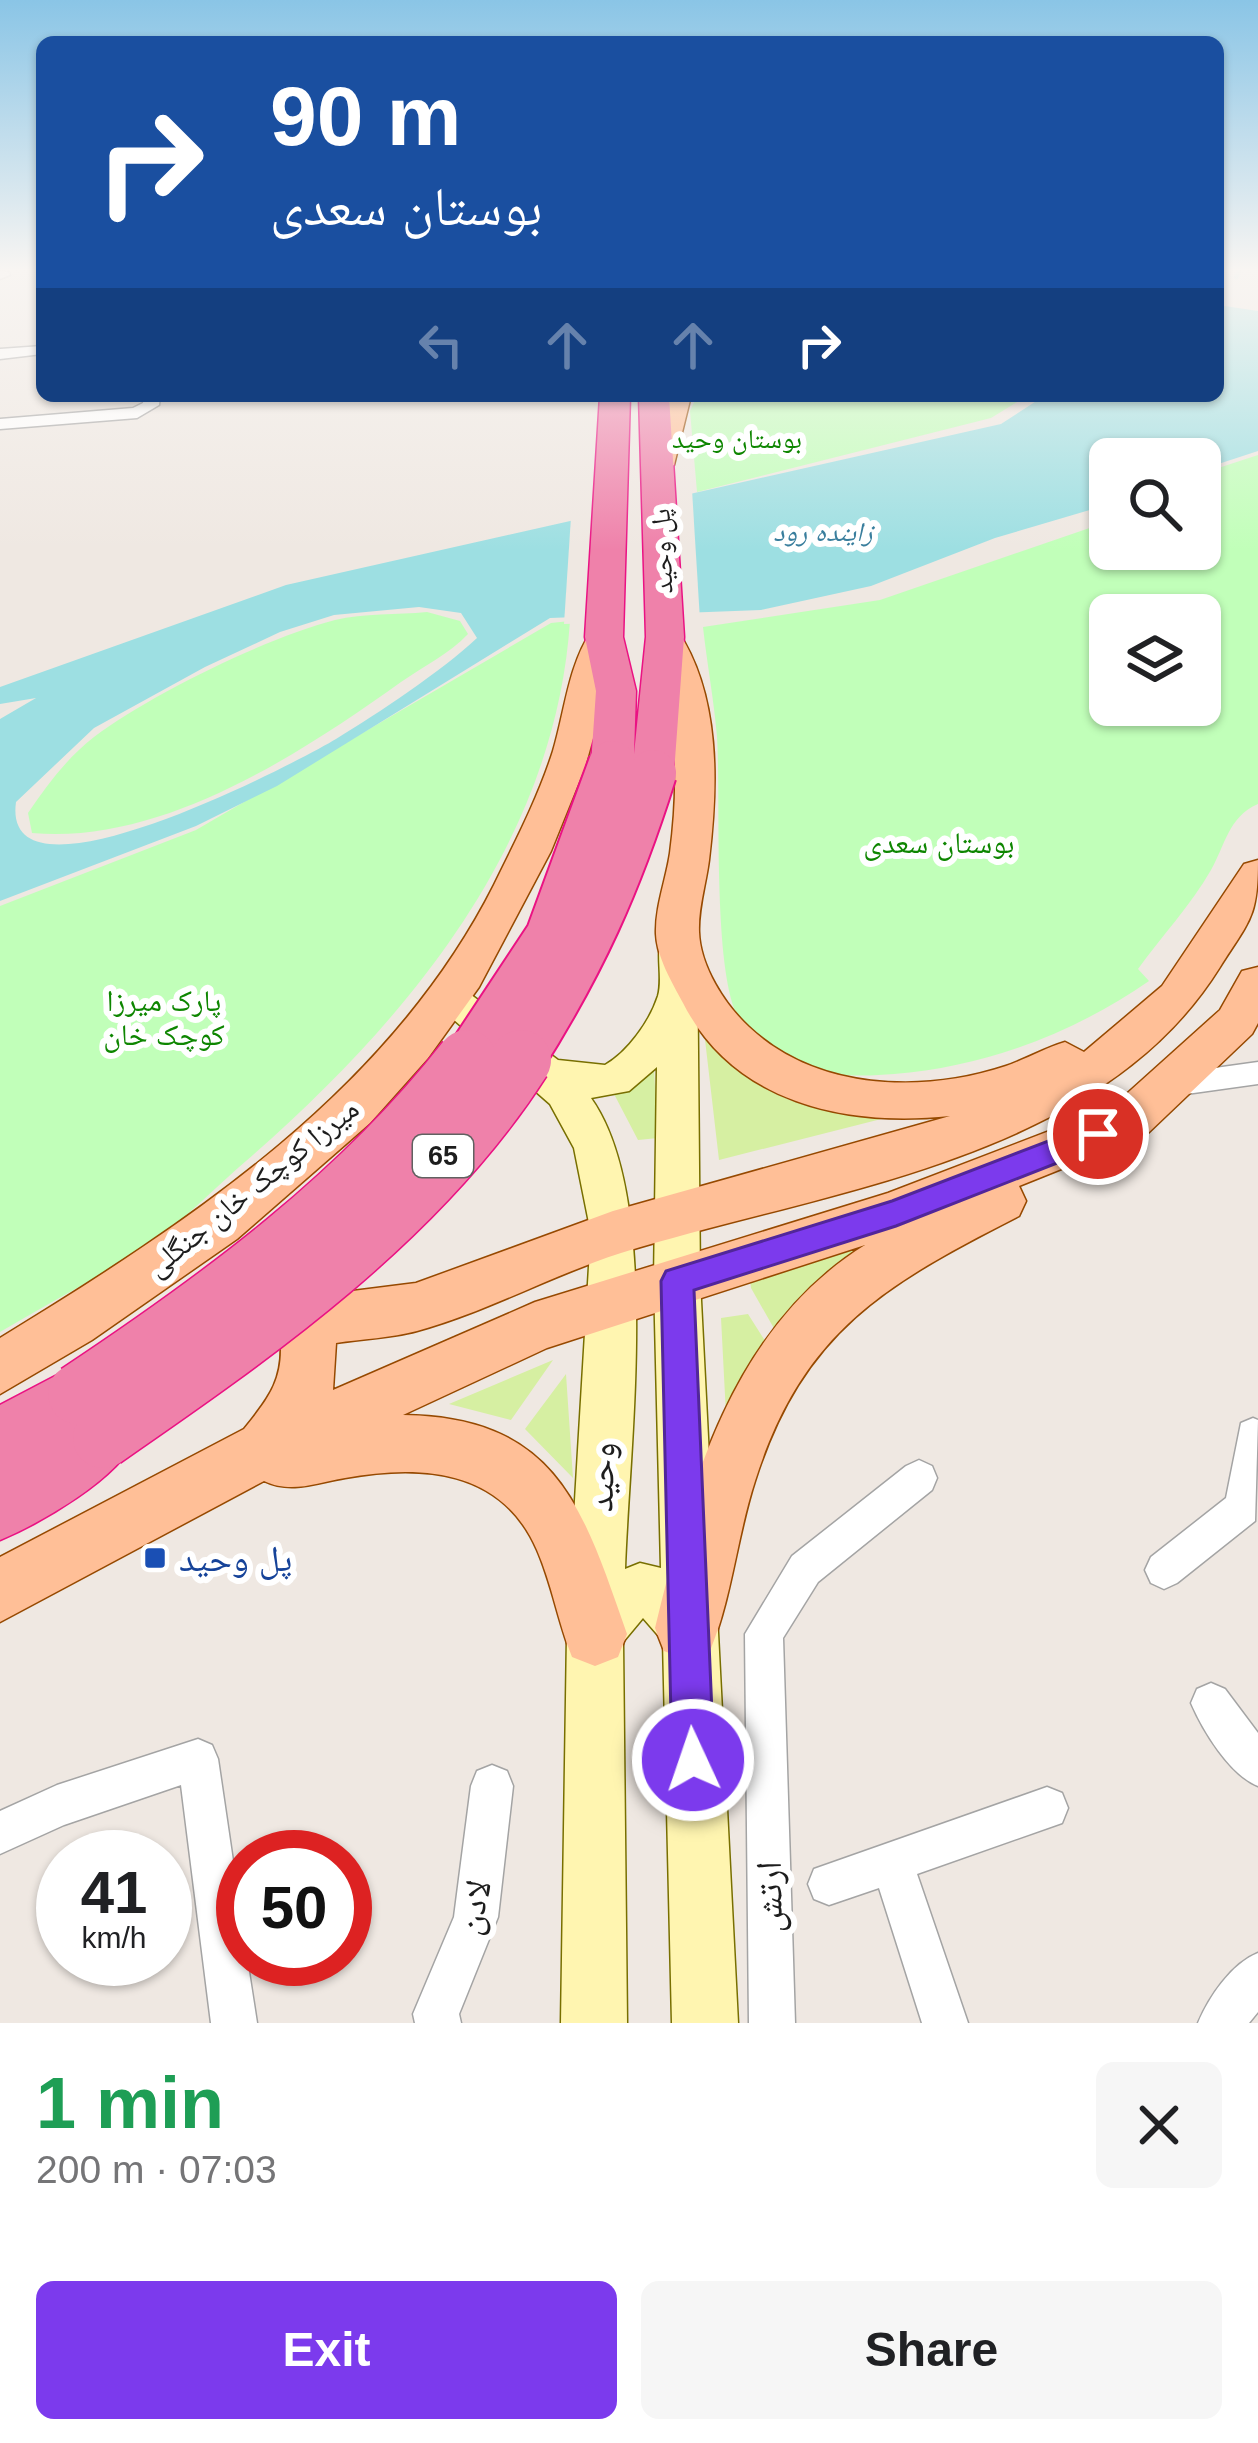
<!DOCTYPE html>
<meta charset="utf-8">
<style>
body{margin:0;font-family:Arial,"Noto Naskh Arabic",sans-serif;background:#f6f6f6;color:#202124;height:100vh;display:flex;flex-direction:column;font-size:45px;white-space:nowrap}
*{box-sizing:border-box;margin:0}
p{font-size:39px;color:#757577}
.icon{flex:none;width:66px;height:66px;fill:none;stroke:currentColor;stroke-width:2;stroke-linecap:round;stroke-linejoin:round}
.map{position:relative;height:2023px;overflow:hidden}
.details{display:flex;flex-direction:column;background:#fff;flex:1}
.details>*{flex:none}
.top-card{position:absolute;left:36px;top:36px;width:1188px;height:366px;border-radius:18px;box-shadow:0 3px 9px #0004;background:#1a4fa0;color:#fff;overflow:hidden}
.controls{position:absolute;left:1089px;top:438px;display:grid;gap:24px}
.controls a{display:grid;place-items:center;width:132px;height:132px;border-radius:18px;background:#fff;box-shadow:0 3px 9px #0004;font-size:60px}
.speed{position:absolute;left:36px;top:1830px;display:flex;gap:24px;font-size:60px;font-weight:700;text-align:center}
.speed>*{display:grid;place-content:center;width:156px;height:156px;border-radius:50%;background:#fff;box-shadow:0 3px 9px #0004;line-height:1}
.speed small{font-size:30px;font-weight:400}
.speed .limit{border:18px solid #d22;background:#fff;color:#111}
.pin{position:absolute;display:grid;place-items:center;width:102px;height:102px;color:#fff;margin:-51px;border:6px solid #fff;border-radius:50%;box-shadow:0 3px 12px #0007}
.me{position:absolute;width:132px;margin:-66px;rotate:357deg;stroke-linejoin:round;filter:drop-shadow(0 0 9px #0008)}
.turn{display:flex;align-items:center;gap:42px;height:252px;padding:0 36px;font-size:54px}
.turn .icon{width:156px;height:156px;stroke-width:2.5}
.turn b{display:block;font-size:84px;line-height:102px}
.lanes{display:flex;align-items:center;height:114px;padding:0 36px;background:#0003;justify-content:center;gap:60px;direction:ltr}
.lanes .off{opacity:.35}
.round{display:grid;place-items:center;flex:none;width:126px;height:126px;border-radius:18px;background:#f6f6f6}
.headline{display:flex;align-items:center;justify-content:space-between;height:204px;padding:0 36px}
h1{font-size:72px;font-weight:700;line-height:90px;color:#1e9e55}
.button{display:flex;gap:24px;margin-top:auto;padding:24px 36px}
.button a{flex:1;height:138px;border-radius:18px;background:#7c3aed;color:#fff;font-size:48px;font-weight:700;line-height:138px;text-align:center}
.button a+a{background:#f6f6f6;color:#202124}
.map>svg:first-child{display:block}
.grass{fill:#d6efa2}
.park{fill:#c1ffb9;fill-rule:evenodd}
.water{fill:#9ddfe2;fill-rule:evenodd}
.pier{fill:#efe8e2}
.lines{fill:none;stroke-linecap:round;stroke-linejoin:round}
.stream{stroke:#9ddfe2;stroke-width:4.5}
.street-casing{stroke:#a4a4a4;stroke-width:3}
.secondary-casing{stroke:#786f00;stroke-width:3}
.primary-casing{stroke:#964900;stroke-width:3}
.highway-casing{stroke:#ea1283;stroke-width:3}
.street{fill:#fff;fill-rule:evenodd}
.secondary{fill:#fff5b0;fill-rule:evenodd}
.primary{fill:#ffbf97;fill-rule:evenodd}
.highway{fill:#ef81aa;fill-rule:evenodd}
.highway-bridge-far1-casing{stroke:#ea1283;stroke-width:50;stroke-linecap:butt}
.highway-bridge-casing{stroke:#ea1283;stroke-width:63;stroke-linecap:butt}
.highway-bridge-far1{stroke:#ef81aa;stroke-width:46}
.highway-bridge{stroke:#ef81aa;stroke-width:60}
.route{fill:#7c3aed;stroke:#51269a;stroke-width:3}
.transit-dot{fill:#1a4fb4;stroke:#fff;stroke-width:4.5}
.labels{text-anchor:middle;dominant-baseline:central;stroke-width:12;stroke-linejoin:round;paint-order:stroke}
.far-park-label{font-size:27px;fill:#0e8601;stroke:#fff}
.far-water-label{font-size:27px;font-style:italic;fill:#397e9d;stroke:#fff}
.far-street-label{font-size:27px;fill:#1d1d1d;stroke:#fff}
.shield{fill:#fff;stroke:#616161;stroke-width:3}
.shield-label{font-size:27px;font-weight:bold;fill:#1d1d1d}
.park-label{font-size:30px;fill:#0e8601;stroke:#fff}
.street-label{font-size:30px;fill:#1d1d1d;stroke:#fff}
.near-street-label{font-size:36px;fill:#1d1d1d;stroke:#fff}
.near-transit-label{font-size:36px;fill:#164399;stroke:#fff;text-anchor:start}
</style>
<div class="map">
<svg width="1258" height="2023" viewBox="0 0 1258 2023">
<rect width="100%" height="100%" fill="#efe8e2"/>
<path class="grass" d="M704,1031C756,1100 813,1116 897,1115L719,1160Z
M654,1069L658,1138L638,1140L614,1094Z
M869,1237L776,1332L751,1288L749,1271Z
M748,1314L767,1344L727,1434L721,1318Z
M553,1360L511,1420L449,1404Z
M566,1374L573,1478L525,1429Z"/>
<path class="park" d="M697,396H1027L991,418L697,492L690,411Z
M1258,455V804C1228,817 1225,846 1211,870C1191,905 1161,937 1138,969L1149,981C1074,1033 985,1067 894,1074C838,1079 772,1074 739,1019C712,972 721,798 717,737C714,700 707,664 703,627L880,600L1107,522L1098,512L1110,508V549H1200V474ZM1110,615H1200V705H1110Z
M427,612L460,621L468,634C449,654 424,666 401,682C300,754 162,845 32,833L28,813C47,785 67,758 94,737C151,694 266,638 335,620C364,613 397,615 427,612Z
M570,621C555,844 407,1021 246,1161C217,1186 188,1216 157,1239C107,1273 52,1301 0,1332V906L196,830L551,623Z"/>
<path class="water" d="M1218,305L1258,311V451L1200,470V459H1110V504L995,538L871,586L761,610L550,618L277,786L196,826L0,901V719L36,698L0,704V687L286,585L1001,424L1044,396H1218ZM419,607L461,613L477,638C442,671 377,714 336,739C298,762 0,918 16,802L94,728L205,667L280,632L334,615Z"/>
<path class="pier" d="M692,490L700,620L564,624L571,517Z"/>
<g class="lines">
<path class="stream" d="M1236,277L1241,267"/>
<g class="street-casing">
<path id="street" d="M0,271L8,272L10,275L0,279Z
M42,346V354L0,359V349Z
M144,396H160L159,405L137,418L0,429V419L133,408L143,403Z
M1258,1062V1084L1172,1096L1162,1093L1158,1085L1162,1077L1172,1074Z
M1253,1418L1258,1420L1255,1521L1177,1583L1164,1589L1151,1583L1145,1570L1151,1557L1226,1498L1241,1423Z
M919,1460L932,1466L937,1478L932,1490L818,1582L783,1638L795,2023H749L745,1634L792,1556L906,1466Z
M1211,1683L1225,1689L1258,1733V1786C1230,1775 1203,1731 1191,1703L1197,1689Z
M198,1739L212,1745L218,1759L243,1929V1959H247L257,2023H211L181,1785L64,1825L0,1854V1811L57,1785Z
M492,1765L507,1771L513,1786L498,1917L459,2014L461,2023H415L413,2014L454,1917L471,1786L477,1771Z
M1047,1787L1062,1793L1068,1808L1062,1823L917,1874L968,2023H922L879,1888L829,1905L814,1899L808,1884L814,1869Z
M1258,1953V2012L1249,2023H1198C1209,1997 1231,1964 1258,1953Z"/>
</g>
<g class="secondary-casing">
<path id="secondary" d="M678,926L691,930L697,939L700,1281L738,2023H672L663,1641L643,1618L623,1642L627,2023H561L567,1634L591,1233L574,1148L550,1104L429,998L434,988L448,984L462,988L558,1060L605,1065C628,1052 650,1021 658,996C664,975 653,950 665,930ZM657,1067L654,1281L661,1568L640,1563L625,1569C629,1445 662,1198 591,1098L629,1091Z"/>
</g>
<g class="primary-casing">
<path id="primary" d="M665,396H691L674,465L660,474L646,465Z
M604,627L621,637L585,767L551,851L479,987L428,1058L370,1123L237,1239L92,1340L0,1394V1338C191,1221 390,1091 494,885C515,842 538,798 553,751C565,711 568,666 592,630Z
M665,627L677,630C721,695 718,786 709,860C706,884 698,908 699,932C700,966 725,1005 749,1027C816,1090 921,1094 1006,1066C1026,1059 1045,1048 1065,1042L1084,1052L1162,986L1244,864L1258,860C1258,917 1250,920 1220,967C1099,1162 823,1190 621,1253C552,1275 487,1312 417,1331C391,1338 362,1339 336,1343L333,1390L535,1302L888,1193L1112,1107L1220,1010L1242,971L1258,967V1023L1252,1034L1146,1135L1019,1186L1026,1201L1019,1216C886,1284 803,1330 755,1481C737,1536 732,1597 710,1651L687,1660L664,1651L655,1628C690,1484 732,1328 865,1245L547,1348L403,1415C558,1417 583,1509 627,1634L618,1657L595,1666L572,1657C558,1622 552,1584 537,1550C502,1469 421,1464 345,1478C316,1483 291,1494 264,1481L0,1622V1557L244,1429C270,1397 285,1377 280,1335L264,1323L256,1306L264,1289L283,1282L313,1296L416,1283L613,1211L950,1116C845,1127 734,1103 683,1003C672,982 657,958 656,934C655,907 666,880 670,853C680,777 677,709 648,637Z"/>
</g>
<g class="highway-casing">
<path id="highway" d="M600,396H630L623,637L636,691L634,754L646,637L639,396H669L684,637L674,773L668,783H638L632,765L627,773H597L591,764L596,691L585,637Z
M78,1364L101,1372L110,1394L105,1407L126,1415L136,1438C119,1478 41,1523 0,1540V1405Z"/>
</g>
<use href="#street" class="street"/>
<use href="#secondary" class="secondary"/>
<use href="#primary" class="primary"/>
<use href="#highway" class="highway"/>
<g class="highway-bridge-far1-casing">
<path id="highway-bridge-far1" d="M465,1063L549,936L612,764
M519,1063C582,964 618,884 653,773"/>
</g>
<g class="highway-bridge-casing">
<path id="highway-bridge" d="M78,1394C221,1299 361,1196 467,1060
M103,1438C255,1333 420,1218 521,1060"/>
</g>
<use href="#highway-bridge-far1" class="highway-bridge-far1"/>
<use href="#highway-bridge" class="highway-bridge"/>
</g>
<linearGradient id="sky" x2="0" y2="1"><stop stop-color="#8ac5e6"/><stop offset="0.49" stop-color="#f8f5f2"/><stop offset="1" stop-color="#f8f5f2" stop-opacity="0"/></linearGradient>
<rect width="1258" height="550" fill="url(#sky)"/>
<path class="route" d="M1098,1122L1108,1126L1112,1134L1108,1143L896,1226L694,1290L714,1760L708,1774L693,1780L678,1774L672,1760L661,1281L666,1271L892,1201Z"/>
<rect class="transit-dot" x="143" y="1546" width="24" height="24" rx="6"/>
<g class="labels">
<g class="far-park-label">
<text x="737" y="439">بوستان وحید</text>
</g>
<g class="far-water-label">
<text x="823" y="532">زاینده رود</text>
</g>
<g class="far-street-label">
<text transform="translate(662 551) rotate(-92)">پل وحید</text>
</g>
<rect class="shield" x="413" y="1135" width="60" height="42" rx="9"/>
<g class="shield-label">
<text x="443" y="1156">65</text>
</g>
<g class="park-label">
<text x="939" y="842">بوستان سعدی</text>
<text x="164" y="1000">پارک میرزا<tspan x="164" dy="34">کوچک خان</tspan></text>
</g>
<g class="street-label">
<text transform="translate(252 1187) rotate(-39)">میرزا کوچک خان جنگلی</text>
</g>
<g class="near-street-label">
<text transform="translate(601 1477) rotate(-88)">وحید</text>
<text transform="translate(769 1897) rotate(-91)">ارتش</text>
<text transform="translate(473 1907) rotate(-77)">لادن</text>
</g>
<g class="near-transit-label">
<text x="179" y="1558">پل وحید</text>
</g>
</g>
</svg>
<div class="controls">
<a><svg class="icon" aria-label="search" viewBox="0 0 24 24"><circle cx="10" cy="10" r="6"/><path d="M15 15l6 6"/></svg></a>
<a><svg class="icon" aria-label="layers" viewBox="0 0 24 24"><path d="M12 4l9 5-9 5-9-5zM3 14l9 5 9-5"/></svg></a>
</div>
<div class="speed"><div>41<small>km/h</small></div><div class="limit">50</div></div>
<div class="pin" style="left:1098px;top:1134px;background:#d93025"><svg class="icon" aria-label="arrive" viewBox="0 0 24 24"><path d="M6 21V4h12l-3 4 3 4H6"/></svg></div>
<svg class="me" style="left:693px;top:1760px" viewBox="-20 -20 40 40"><circle r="17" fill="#7c3aed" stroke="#fff" stroke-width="3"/><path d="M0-11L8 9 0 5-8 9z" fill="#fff"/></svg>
<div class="top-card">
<div class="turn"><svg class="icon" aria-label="right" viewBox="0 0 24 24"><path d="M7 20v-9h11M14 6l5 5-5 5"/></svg><div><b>90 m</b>بوستان سعدی</div></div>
<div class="lanes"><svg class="icon off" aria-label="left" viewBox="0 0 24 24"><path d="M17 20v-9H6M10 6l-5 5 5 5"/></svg><svg class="icon off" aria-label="ahead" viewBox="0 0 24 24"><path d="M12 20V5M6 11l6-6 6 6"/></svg><svg class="icon off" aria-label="ahead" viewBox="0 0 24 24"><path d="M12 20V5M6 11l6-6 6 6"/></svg><svg class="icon" aria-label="right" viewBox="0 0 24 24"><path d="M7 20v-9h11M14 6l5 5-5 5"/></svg></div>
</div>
</div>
<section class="details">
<div class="headline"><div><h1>1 min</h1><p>200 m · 07:03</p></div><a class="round"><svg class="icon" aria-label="close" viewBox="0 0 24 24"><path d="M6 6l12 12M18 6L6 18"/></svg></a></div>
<div class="button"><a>Exit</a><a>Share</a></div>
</section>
